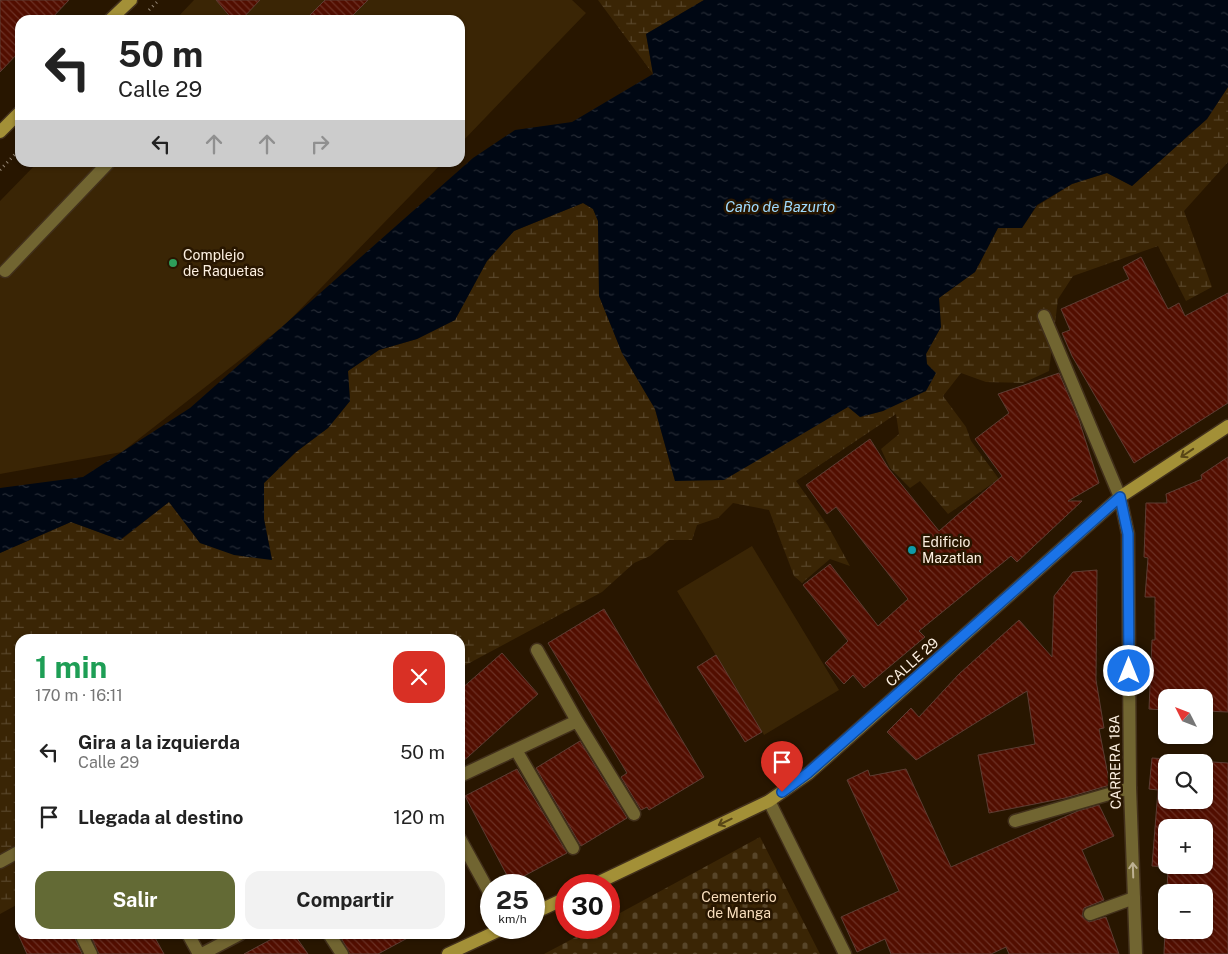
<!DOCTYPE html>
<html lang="es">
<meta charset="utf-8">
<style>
body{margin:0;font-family:"Public Sans",sans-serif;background:#f2f2f2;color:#222;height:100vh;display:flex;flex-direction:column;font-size:19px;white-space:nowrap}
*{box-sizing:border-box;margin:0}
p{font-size:16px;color:#767676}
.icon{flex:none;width:28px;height:28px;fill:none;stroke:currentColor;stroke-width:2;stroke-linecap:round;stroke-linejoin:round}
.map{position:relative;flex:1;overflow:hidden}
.side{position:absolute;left:15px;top:634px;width:450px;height:305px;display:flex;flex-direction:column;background:#fff;border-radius:15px;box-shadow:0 1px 4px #0004}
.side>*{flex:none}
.banner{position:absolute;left:15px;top:15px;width:450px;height:152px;border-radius:15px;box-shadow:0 1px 4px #0004;background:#fff;color:#222;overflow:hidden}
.needle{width:32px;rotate:312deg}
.fabs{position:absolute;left:1158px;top:689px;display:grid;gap:10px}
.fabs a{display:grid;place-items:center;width:55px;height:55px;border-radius:10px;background:#fff;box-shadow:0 1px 4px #0004;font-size:25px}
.speed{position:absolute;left:480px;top:874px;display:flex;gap:10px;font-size:25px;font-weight:700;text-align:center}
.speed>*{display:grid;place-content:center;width:65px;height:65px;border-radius:50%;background:#fff;box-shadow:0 1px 4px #0004;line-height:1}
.speed small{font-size:12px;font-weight:400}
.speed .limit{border:8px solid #d22;background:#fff;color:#111}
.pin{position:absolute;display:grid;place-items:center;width:42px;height:42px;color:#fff;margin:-51px -21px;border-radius:50% 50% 50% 0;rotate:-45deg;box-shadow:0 0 5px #0007}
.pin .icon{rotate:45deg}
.me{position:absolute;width:55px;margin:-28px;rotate:0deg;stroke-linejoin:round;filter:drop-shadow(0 0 4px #0008)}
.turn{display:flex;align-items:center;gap:18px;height:105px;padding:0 20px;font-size:22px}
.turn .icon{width:65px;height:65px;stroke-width:2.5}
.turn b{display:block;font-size:35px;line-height:42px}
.lanes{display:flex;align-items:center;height:48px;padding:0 20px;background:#0003;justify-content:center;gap:25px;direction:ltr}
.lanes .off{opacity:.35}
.round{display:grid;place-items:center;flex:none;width:52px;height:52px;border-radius:15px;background:#f2f2f2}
.overview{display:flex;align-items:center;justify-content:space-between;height:85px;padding:0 20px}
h1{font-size:30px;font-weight:700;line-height:38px;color:#1e9e55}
.action{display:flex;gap:10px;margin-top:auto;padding:10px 20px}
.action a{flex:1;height:58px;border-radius:15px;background:#636a35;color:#fff;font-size:20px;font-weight:700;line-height:58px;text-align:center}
.action a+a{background:#f2f2f2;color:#222}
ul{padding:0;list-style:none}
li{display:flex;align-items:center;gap:15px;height:65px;padding:0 20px}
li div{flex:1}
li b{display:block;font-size:19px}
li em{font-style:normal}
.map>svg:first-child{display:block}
.wetland{fill:url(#wetland-marsh)}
.cemetery{fill:url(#cemetery-stones)}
.garden{fill:#3a2505}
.water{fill:url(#water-ripples)}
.building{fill:url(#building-back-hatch);stroke:#5d3d33;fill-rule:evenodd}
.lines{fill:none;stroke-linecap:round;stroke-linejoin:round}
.lane-casing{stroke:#42301b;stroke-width:15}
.street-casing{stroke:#42301b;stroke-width:15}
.secondary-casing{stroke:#42301b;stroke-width:15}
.path{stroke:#978875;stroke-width:3;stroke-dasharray:1 4;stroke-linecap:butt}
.lane{stroke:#716531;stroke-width:12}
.street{stroke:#716531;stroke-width:12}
.secondary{stroke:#a39037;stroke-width:12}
.oneway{stroke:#594716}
.oneway2{stroke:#beb192}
.route-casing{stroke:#114b97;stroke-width:12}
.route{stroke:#1a73e8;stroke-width:9}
.leisure-dot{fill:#2e9e5b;stroke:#281600;stroke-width:2}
.culture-dot{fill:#0f9aa8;stroke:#281600;stroke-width:2}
.labels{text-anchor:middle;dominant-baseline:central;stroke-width:5;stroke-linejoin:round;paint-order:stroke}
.poi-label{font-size:14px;fill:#fdf0e1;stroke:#281600;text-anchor:start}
.street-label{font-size:14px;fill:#fdf0e1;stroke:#281600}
.park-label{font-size:14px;fill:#fadfbe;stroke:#281600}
.water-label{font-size:15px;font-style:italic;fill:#9fdbff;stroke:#281600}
</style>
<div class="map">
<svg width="1228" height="954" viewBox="0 0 1228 954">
<defs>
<pattern id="wetland-marsh" width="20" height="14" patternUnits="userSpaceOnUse" patternTransform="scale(1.25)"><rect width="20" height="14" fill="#3a2505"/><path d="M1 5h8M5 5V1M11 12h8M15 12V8" fill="none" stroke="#574529"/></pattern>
<pattern id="cemetery-stones" width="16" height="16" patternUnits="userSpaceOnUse" patternTransform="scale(1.25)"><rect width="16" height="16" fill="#3a2505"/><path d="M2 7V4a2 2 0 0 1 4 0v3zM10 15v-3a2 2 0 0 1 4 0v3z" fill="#574529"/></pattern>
<pattern id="water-ripples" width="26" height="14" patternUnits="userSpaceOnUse" patternTransform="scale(1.25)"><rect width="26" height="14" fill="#000713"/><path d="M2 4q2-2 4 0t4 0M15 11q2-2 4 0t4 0" fill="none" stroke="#262b35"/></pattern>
<pattern id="building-back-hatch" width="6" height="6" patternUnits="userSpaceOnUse" patternTransform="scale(1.25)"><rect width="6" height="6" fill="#520e00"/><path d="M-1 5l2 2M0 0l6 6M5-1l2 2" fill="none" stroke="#6c3125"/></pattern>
</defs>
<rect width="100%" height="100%" fill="#281600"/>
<path class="wetland" d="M598,0H704L646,34L653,74Z
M1228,87V162L1184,211L1212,287L1186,301L1158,246L1073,276L1058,299L1049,371L1023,383L986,382L961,373L943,396L966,427L971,441L999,479L948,514L920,481L910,488L890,468L881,449L899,434L896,414L796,481L828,526L850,566L830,559L802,583L794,576L769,510L733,503L718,518L697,525L692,540H669L650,556L634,563L602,592L460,668V639H20V903L0,914V553L71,522L121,540L169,502L200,543L272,559L264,519V483L296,452L328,428L350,401L348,371L379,350L417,339L455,320L487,261L514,231L583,203L593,209L598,221L599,296L622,353L655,409L675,481L820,421L848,407L861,417L883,411L927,364L926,354L941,327L939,298L975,272L998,228H1022L1037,206L1072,184L1107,173L1132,186L1207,119Z"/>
<path class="cemetery" d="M760,837L820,954H544L593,928H609V919Z"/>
<path class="garden" d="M194,0H572L586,13L460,144V20H175Z
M37,163H442L286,324L122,452L0,474V201Z
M752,546L839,690L764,735L677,591Z"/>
<path class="water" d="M704,0H1228V87L1207,119L1132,186L1107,173L1072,184L1037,205L1022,228H998L975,272L939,298L941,327L926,354L927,364L936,373L926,391L883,411L860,417L848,407L724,480L675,481L655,409L622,353L599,296L598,221L593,209L583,203L514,231L487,261L455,320L417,339L379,350L348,371L350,401L328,428L296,452L264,483V519L272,560L234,555L200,543L169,502L120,540L71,522L0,553V488L83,477L190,408L473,158L515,130L572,122L653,74L646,34Z"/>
<path class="building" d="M0,0H69L50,20H20V51L0,72Z
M216,0H260L241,20H233Z
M325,0H368L348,20H305Z
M1141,257L1168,309L1179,303L1185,316L1228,293V403L1134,463L1072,356L1062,333L1070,330L1061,309L1129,279L1123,267Z
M1059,373L1079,420L1099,483L1068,501H1082L1017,562L1011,556L919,631L925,637L864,688L853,675L844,684L825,663L848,641L803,585L830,564L878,626L908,599L836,507L827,514L806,485L870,439L889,469L939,531L1002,476L975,439L1009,413L998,394Z
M1228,457V712L1204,711V698H1166V710L1149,709L1152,640H1155V597H1145L1148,558L1144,557L1146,503H1167L1166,494L1202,479L1201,475Z
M1097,570L1096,680L1104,728L1099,729L1110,785L1065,798L989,813L978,755L1035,744L1027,691L916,760L887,732L911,708L919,717L959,674L1019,620L1052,657L1054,596L1073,572Z
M604,609L704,777L649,810L647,807L641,810L621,777L627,773L548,643Z
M502,653L538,694L460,764V690Z
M716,655L762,732L745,742L697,667Z
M580,741L627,818L581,846L536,768Z
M1152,758L1228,763V954H1164L1166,903V930H1204V892H1167L1168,867L1152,866L1158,790L1149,789ZM1166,762H1204V800H1166ZM1166,828H1204V865H1166Z
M517,769L567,853L511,883L465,796Z
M906,769L951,867L1078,811L1099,805L1114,836L1082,850L1104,900L1084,908L1082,916L1089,922L1106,917L1119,954H1009L1006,947L991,954H891L885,939L857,952L841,917L899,891L847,780L868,770L870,776Z
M18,934H73L82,954H27Z
M90,934H153L164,954H99Z
M281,934H294L308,954H244Z
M339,934H415L378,954H350Z"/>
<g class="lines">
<g class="lane-casing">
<path id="lane" d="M5,271L109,162
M537,650L577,721L634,814
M516,750L573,848
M460,776L577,721
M769,801L845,954
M1015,821L1130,788
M460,839L488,890
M0,862L20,851
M1090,914L1134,898
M81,934L91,954
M188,934L199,954
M329,934L342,954
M202,954L240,934"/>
</g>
<g class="street-casing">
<path id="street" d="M1044,316L1120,497L1128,534L1130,788L1136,954"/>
</g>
<g class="secondary-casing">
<path id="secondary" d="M110,20L131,0
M0,132L20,112
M593,885L769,801L809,773L1120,497L1228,426
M534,913L566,898
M448,954L504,928"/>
</g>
<path class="path" d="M149,10L159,0
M0,170L20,149"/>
<use href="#lane" class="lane"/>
<use href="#street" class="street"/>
<use href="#secondary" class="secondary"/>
</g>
<defs><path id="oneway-shaft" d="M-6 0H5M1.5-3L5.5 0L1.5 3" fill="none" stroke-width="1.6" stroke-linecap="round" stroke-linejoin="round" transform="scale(1.25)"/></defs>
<g class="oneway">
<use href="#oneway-shaft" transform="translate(1187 453) rotate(146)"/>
<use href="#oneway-shaft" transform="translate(725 822) rotate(154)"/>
</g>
<use class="oneway2" href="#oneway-shaft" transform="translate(1133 870) rotate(-92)"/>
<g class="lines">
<g class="route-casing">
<path id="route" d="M782,792L808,773L1120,497L1128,534L1129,671"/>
</g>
<use href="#route" class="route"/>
</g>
<circle class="leisure-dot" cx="173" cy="263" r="5"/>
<circle class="culture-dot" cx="912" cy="550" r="5"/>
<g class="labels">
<g class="poi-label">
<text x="183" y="255">Complejo<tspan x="183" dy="16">de Raquetas</tspan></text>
<text x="922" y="542">Edificio<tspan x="922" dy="16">Mazatlan</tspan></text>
</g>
<g class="street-label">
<text transform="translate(912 662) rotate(-42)">CALLE 29</text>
<text transform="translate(1115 762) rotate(-91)">CARRERA 18A</text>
</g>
<g class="park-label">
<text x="739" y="897">Cementerio<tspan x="739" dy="16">de Manga</tspan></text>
</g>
<g class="water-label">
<text x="780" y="206">Caño de Bazurto</text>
</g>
</g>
</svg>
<div class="fabs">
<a><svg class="needle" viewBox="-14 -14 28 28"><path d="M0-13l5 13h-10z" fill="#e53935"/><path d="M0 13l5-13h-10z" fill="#767676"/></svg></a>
<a><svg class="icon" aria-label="search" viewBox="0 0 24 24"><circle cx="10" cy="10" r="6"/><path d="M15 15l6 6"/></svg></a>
<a>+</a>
<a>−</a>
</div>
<div class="speed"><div>25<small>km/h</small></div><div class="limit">30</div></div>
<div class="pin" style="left:782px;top:792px;background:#d93025"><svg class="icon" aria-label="arrive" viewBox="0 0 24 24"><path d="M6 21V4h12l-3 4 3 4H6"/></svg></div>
<svg class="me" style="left:1129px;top:671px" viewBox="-20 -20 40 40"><circle r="17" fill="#1a73e8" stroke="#fff" stroke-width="3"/><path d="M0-11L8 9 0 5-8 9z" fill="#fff"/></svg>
<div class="banner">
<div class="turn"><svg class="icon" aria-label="left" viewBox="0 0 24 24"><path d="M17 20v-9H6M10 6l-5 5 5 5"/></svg><div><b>50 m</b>Calle 29</div></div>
<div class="lanes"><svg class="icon" aria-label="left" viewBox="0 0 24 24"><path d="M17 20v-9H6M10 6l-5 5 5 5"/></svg><svg class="icon off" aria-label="ahead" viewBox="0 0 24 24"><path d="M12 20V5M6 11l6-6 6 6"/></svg><svg class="icon off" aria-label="ahead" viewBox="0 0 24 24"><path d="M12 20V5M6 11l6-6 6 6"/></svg><svg class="icon off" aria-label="right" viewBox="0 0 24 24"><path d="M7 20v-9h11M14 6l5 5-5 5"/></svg></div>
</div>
<section class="side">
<div class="overview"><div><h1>1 min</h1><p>170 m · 16:11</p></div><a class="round" style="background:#d93025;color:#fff"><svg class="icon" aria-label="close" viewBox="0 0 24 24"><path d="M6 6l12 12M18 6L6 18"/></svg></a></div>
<ul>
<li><svg class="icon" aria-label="left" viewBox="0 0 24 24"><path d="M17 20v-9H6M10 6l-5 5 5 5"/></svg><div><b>Gira a la izquierda</b><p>Calle 29</p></div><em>50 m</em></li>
<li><svg class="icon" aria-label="arrive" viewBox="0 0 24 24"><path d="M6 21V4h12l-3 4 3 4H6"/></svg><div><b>Llegada al destino</b></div><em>120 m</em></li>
</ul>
<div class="action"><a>Salir</a><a>Compartir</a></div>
</section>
</div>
